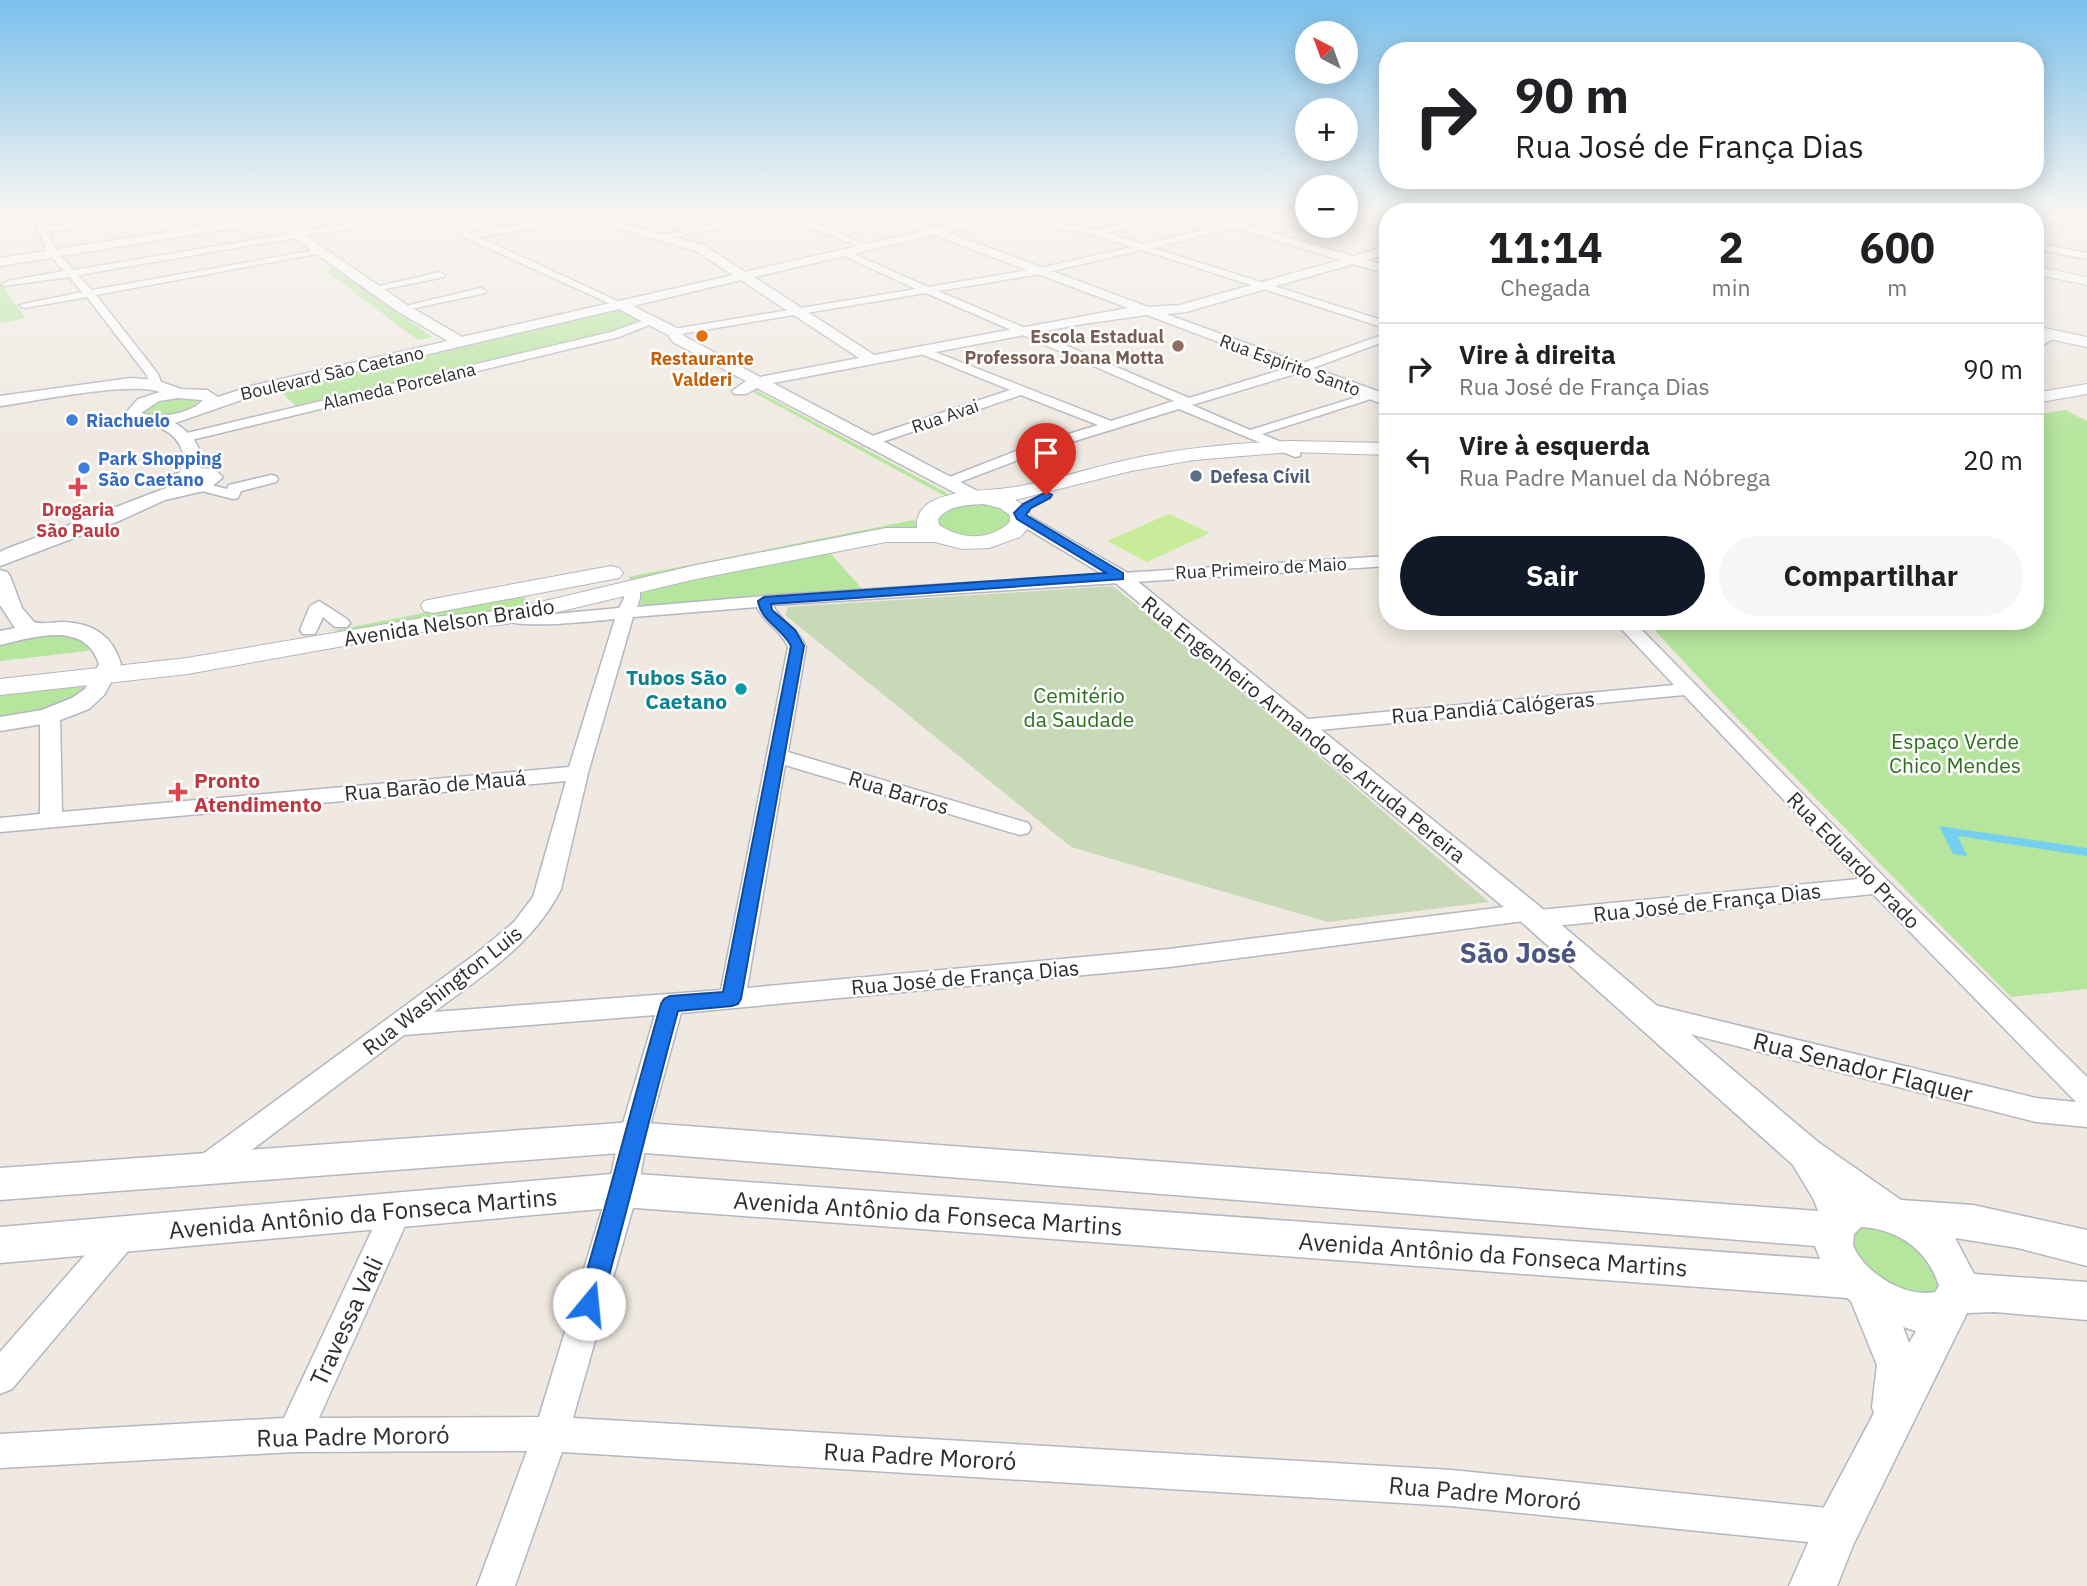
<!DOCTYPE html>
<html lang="pt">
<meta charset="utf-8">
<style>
body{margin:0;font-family:"IBM Plex Sans",sans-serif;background:#f6f6f6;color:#202124;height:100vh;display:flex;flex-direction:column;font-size:26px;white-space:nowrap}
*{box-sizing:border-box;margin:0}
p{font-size:23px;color:#757577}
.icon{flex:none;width:38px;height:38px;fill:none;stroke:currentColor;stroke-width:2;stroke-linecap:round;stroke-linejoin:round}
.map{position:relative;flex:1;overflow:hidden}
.details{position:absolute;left:1379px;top:203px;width:665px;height:427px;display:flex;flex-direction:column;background:#fff;border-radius:28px;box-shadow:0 4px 18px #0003}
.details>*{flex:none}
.banner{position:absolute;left:1379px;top:42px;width:665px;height:147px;border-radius:28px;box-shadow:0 4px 18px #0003;background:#fff;color:#202124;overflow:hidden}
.needle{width:46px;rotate:319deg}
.buttons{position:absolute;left:1295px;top:21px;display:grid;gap:14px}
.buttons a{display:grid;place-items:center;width:63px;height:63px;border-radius:50%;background:#fff;box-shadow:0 4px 18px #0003;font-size:35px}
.pin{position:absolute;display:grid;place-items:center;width:60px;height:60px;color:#fff;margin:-72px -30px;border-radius:50% 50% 50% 0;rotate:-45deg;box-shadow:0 0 7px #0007}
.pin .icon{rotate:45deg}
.me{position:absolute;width:77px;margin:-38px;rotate:17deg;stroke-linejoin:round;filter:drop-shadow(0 0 5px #0008)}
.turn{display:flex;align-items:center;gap:24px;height:147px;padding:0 21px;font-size:32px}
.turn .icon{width:91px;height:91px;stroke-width:2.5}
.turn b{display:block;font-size:49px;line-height:60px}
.eta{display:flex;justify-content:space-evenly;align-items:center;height:119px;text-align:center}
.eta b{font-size:42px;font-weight:800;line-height:49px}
.primary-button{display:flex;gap:14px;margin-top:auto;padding:14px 21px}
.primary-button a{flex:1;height:80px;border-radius:42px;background:#111827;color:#fff;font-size:28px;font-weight:800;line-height:80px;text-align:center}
.primary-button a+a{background:#f6f6f6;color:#202124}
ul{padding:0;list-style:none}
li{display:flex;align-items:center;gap:21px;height:91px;padding:0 21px;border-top:2px solid #e0e0e0}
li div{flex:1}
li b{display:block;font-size:26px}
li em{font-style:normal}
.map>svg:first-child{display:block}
.green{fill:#b6e59e}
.cemetery{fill:#c8d9b8}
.pitch{fill:#c9ec9a}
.water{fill:#75cff0}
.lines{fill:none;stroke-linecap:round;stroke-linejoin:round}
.minor-casing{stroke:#b4b7c1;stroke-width:3}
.tertiary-casing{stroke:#b4b7c1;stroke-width:3}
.secondary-casing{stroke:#b4b7c1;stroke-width:2}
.minor{fill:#fff;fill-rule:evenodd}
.tertiary{fill:#fff;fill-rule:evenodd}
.secondary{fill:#fff;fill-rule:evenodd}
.route{fill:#1a73e8;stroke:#114b97;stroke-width:2}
.food-dot{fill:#e8710a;stroke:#fff;stroke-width:2.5}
.education-dot{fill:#8d6e63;stroke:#fff;stroke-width:2.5}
.shop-dot{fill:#3f7fe0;stroke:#fff;stroke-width:2.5}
.service-dot{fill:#5c6f8a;stroke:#fff;stroke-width:2.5}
.health-dot{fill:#e0444e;stroke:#fff;stroke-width:2.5}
.culture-dot{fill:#0f9aa8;stroke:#fff;stroke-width:2.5}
.labels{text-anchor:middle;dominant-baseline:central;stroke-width:5;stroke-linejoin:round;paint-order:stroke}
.far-education-label{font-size:18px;font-weight:bold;fill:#785e54;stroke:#fff;text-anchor:end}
.far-food-label{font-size:18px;font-weight:bold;fill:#c56008;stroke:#fff}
.far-street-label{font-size:18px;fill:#2e2e2e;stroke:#fff}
.far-shop-label{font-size:18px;font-weight:bold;fill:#366cbe;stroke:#fff;text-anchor:start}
.far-service-label{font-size:18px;font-weight:bold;fill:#4e5e75;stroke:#fff;text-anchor:start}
.far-health-label{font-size:18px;font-weight:bold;fill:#be3a42;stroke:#fff}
.street-label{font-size:21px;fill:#2e2e2e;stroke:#fff}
.culture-label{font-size:21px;font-weight:bold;fill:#0d838f;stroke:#fff;text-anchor:end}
.park-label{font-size:21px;fill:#2c6e1b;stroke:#fff}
.health-label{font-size:21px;font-weight:bold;fill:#be3a42;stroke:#fff;text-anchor:start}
.near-street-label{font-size:24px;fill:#2e2e2e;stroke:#fff}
.district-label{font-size:28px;font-weight:bold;fill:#4d5680;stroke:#fff}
</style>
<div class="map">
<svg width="2087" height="1586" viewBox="0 0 2087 1586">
<rect width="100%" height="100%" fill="#efe9e1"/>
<path class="green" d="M335,267L432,337L418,340L325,270Z
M0,281L25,318L0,323Z
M614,307L640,320L632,329L299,409L276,387Z
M750,387L947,493L949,496H945L751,391Z
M169,397L197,399L199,401C188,415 156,421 141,412L145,405Z
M2065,410L2087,421V989L2011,997L1730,711L1646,621H2035V418H2041L2035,415Z
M986,503L1008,510L1014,521C993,545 966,538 939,528L937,518L954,506Z
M914,520L917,522L916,529H892L633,580L628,577Z
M830,553L865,592L647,608L640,604L643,589Z
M517,595L526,599L522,608L425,618L348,631H331Z
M59,633L81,637L92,646L87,651L0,661V642Z
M82,683L87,686C71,712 28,714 0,721V692Z
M1882,1222L1938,1260L1940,1294L1902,1298L1853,1257L1850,1235L1856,1226Z"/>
<path class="cemetery" d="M1113,586L1282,725L1489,902L1328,922L1071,847L785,615L788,607Z"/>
<path class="pitch" d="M1169,514L1210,533L1147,562L1107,541Z"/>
<path class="water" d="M1939,826L2087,848V856L1958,836L1967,856L1953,854Z"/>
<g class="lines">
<g class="minor-casing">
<path id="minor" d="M31,211H39L46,227L152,211H173L48,232L56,251L74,270L424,211H443L471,233L584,214L588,217L587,219L479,237L624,304L615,306L466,238L435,214L78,275L92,290L322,249L327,252L96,295L158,374L162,385L156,389L152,388L146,374L87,297L24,308L19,305L82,292L69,277L4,286L3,284L8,281L64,271L47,252Z
M184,211H193L210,227V231H204Z
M775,211H797L793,214L870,246L862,248L783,216L662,239L657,236Z
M978,211H991L1097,230L1138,220L1141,221V225L1107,233L1143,244L1288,211H1303L1153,248L1388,322V329L1142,250L1040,274L938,291L1189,398L1297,365L1388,333V340L1305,371L1192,405L1250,430L1370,393L1374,392L1380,396L1262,434L1300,450V456L1295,457L1179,409L1039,452L947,487L940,483L942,480L1029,446L1098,425L1021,395L873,445H863V439L1010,390L919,353V349H927L1111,421L1174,401L926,293L674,335L668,332L674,329L916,289L840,254V250L843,249L928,287L1040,268L1132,247L1084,232L1011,221Z
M1203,211H1217L1198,218L1194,215Z
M1388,211H1399V212H1388Z
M1724,211H1734L1724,212Z
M1866,211H1876L1866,212Z
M1945,211H1955L1945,212Z
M2035,243L2087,253V259L2035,249Z
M440,272L445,275L444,277L376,291L371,288Z
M481,288L486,291L485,293L402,311L397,308Z
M645,320L651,323L649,325L619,337L183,442L176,438L183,434L611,332Z
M2049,333L2059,335L2035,350V342Z
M271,475L276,476L278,479L276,482L241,491L238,498L233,499L194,489L192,486L199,482L227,489L229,485Z
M1388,556V566L773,605C780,622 799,629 806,647L788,752L1028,823L1031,828L1028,833L1020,835L785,765L747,988L1169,949L1528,904L1536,906L1539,910L1859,879L1684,695L1298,732L1288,726L1298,720L1674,685L1614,621H1633L1886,879L2087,1077V1127L2036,1122L1646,1023L1637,1020L1633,1013L1637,1006L1646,1003L2036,1098L2076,1102L1873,894L1535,928L1527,925L1524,921L1169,967L681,1013L647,1137L638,1190L573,1418L1451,1470L1838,1509L1851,1514L1856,1527L1851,1540L1838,1545L1451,1506L562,1452L515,1586H477L527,1451L294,1452L0,1468V1434L284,1418L387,1198L398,1194L409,1198L413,1208L319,1418L539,1417L608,1190L619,1137L655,1015L404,1035L216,1177L206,1181L196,1177L192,1168L196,1159L477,953L514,922L533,897L566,781L0,832V818L40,814V715L43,711H57L60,715L62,812L569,767L615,619C594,621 511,631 498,617L501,613L555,614L619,608L624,598V585L632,580L640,585V598L637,607L764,596ZM757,607C764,623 782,631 788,647L721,990L434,1012C482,976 534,944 561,889L588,773L633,617Z
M319,601L347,619L350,623L347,627H335L323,617L315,634H303L300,630L310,606Z
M123,1220L134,1224L138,1234L134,1244L12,1389L0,1394V1352L112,1224Z"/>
</g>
<g class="tertiary-casing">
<path id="tertiary" d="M270,211L275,215L324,211L283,220L407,305L462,337L733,275L696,251L556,211H573L704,245L745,272L922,231L874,211H889L935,228L1009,211H1028L947,232L1148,307L1180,305L1340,260L1181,211H1198L1353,256L1388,246V254L1367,260L1388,266V274L1353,264L1186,312L1166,314L1388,395V406L1147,315L1082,324L773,383L983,494L985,498L983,502L976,504L757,388L746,394H734L732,391L746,381L673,342L668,335L619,309L256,395L175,423C191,433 204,447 200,468L214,469L223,477L208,490L165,500L119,521L0,566V552L6,549L166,488L172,475L179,473C191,453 176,432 155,426C144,422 132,424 124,415L138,399L160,392C130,381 36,401 0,406V396L131,378L156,380L181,389L207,390L218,397L251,386L448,341L397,311L271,222L0,266V258L263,217L259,211ZM934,235L1128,308L874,355L754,277ZM741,280L859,358L760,377L684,336L679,329L633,306ZM177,398L203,400C191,414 158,419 141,413L159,401ZM199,478H202L185,483Z
M1511,211H1523L1511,212Z
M1021,511L1126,572L1538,905L1818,1142L1901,1200L1973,1205L2087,1230V1266L2018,1248L1955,1238L1974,1274L2087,1282V1320L1995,1312L1967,1313L1854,1543L1837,1586H1789L1822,1511L1874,1413L1872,1407L1877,1365L1851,1301L1847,1298L623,1207L0,1263V1227L623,1173L1820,1259L1815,1246L633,1152L0,1200V1168L633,1122L1818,1211L1814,1200L1793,1165L1518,919L1112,580L1014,521L1012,517L1014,513ZM1861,1227C1898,1229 1928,1250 1939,1286L1935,1292C1905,1298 1864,1273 1853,1245L1854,1234ZM1903,1327L1916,1331L1909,1343Z
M0,570L7,572L10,576L22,608L34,622C43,625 53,622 62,622C93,623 112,635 121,664L104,695L89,709L55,722L0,731V717L42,710L72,698L85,689L99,664C85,620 34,637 0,645V631L15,628L0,605Z"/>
</g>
<g class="secondary-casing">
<path id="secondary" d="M1497,211H1512L1513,212H1497Z
M1734,211H1749L1750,212H1734Z
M1977,211H1996L1997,212H1977Z
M2035,212L2087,217V225L2035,220Z
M2035,266L2087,277V285L2035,274Z
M2035,326L2087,337V347L2035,336Z
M2087,384V394L2035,403V393Z
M1291,441L1388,443V455L1291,452L1194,460L1131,471L1015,500L1028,508L1032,524L1020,537L989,548L962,549L935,542H886L696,579L507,624L422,632L187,674L0,695V679L187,658L422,618L507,610L696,565L886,528H917C916,517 920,508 931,502C957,488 993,492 1021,486C1058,479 1094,467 1131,459C1183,448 1237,443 1291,441ZM984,504L1000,508L1010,515V522C990,541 961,540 939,525L938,519C948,505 968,505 984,504Z
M611,566L619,568L623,573L619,578L433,613L424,611L421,606L424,601L433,599Z"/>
</g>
<use href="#minor" class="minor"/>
<use href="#tertiary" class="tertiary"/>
<use href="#secondary" class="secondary"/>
</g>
<linearGradient id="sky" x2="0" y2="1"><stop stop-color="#7abfeb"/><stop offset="0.49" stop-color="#f8f5f2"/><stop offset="1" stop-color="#f8f5f2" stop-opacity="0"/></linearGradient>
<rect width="2087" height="433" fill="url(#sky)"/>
<path class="route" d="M1046,492L1052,495L1050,498L1031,508L1026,515L1123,573V579L771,604L772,610L795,630L804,646L741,999L738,1004L732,1006L678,1011C651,1109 629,1207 601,1304L598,1312L589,1316L581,1312L577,1304C607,1205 632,1104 661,1004L664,999L670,996L723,992L791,646C782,628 761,621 758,601L764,597L1106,573L1017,519L1014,513L1023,504Z"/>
<circle class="food-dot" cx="702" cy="336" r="7"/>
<circle class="education-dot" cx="1178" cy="346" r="7"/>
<g class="shop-dot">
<circle cx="72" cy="420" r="7"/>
<circle cx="84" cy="468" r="7"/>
</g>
<circle class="service-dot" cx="1196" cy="476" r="7"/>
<g class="health-dot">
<path d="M74.5 476.5h7v7h7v7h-7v7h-7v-7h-7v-7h7z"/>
<path d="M174.5 781.5h7v7h7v7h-7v7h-7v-7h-7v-7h7z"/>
</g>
<circle class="culture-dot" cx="741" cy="689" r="7"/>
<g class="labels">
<g class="far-education-label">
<text x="1164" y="336">Escola Estadual<tspan x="1164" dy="21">Professora Joana Motta</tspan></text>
</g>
<g class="far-food-label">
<text x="702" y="358">Restaurante<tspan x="702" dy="21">Valderi</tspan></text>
</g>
<g class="far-street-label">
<text transform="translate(1290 365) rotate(20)">Rua Espírito Santo</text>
<text transform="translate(332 373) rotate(-13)">Boulevard São Caetano</text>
<text transform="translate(399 386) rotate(-13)">Alameda Porcelana</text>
<text transform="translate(945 416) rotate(-19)">Rua Avai</text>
<text transform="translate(1261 568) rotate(-3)">Rua Primeiro de Maio</text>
</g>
<g class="far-shop-label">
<text x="86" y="420">Riachuelo</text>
<text x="98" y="458">Park Shopping<tspan x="98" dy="21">São Caetano</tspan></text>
</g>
<g class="far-service-label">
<text x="1210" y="476">Defesa Cívil</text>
</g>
<g class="far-health-label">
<text x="78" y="509">Drogaria<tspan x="78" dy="21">São Paulo</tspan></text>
</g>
<g class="street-label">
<text transform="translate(449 622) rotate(-9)">Avenida Nelson Braido</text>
<text transform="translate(1493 707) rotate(-5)">Rua Pandiá Calógeras</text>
<text transform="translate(1304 729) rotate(39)">Rua Engenheiro Armando de Arruda Pereira</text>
<text transform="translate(435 785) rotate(-5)">Rua Barão de Mauá</text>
<text transform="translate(899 792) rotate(17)">Rua Barros</text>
<text transform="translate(1854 860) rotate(46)">Rua Eduardo Prado</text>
<text transform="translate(1707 902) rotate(-6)">Rua José de França Dias</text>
<text transform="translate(965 977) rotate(-5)">Rua José de França Dias</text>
<text transform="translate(442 990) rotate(-38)">Rua Washington Luis</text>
</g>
<g class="culture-label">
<text x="727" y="677">Tubos São<tspan x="727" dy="24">Caetano</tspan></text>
</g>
<g class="park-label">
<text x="1079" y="695">Cemitério<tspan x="1079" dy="24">da Saudade</tspan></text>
<text x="1955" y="741">Espaço Verde<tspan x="1955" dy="24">Chico Mendes</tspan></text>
</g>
<g class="health-label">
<text x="194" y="780">Pronto<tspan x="194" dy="24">Atendimento</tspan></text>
</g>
<g class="near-street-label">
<text transform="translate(1863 1067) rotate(14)">Rua Senador Flaquer</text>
<text transform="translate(363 1213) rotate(-5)">Avenida Antônio da Fonseca Martins</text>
<text transform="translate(928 1213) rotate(4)">Avenida Antônio da Fonseca Martins</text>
<text transform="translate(1493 1254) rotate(4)">Avenida Antônio da Fonseca Martins</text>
<text transform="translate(346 1321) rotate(-65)">Travessa Vali</text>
<text transform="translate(353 1436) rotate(-1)">Rua Padre Mororó</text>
<text transform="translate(920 1456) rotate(3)">Rua Padre Mororó</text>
<text transform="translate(1485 1493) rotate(5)">Rua Padre Mororó</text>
</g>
<g class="district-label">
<text x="1518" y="952">São José</text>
</g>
</g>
</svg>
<div class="buttons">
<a><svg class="needle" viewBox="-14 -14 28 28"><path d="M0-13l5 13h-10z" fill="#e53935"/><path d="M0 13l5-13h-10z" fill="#757577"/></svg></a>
<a>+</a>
<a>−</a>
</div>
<div class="pin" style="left:1046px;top:495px;background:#d93025"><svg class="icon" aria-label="arrive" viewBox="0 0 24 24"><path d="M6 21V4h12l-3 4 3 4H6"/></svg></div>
<svg class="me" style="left:589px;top:1304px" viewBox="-20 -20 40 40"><circle r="19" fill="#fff"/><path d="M0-13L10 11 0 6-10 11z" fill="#1a73e8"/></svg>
<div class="banner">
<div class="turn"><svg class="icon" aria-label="right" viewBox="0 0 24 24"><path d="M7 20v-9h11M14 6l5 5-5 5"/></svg><div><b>90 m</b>Rua José de França Dias</div></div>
</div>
<section class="details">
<div class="eta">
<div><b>11:14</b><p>Chegada</p></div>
<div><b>2</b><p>min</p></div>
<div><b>600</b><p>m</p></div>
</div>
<ul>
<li><svg class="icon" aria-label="right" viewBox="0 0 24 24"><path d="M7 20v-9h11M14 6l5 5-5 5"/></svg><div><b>Vire à direita</b><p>Rua José de França Dias</p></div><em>90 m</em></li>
<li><svg class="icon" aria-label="left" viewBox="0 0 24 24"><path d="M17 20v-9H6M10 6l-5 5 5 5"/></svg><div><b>Vire à esquerda</b><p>Rua Padre Manuel da Nóbrega</p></div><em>20 m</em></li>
</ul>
<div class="primary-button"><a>Sair</a><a>Compartilhar</a></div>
</section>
</div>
